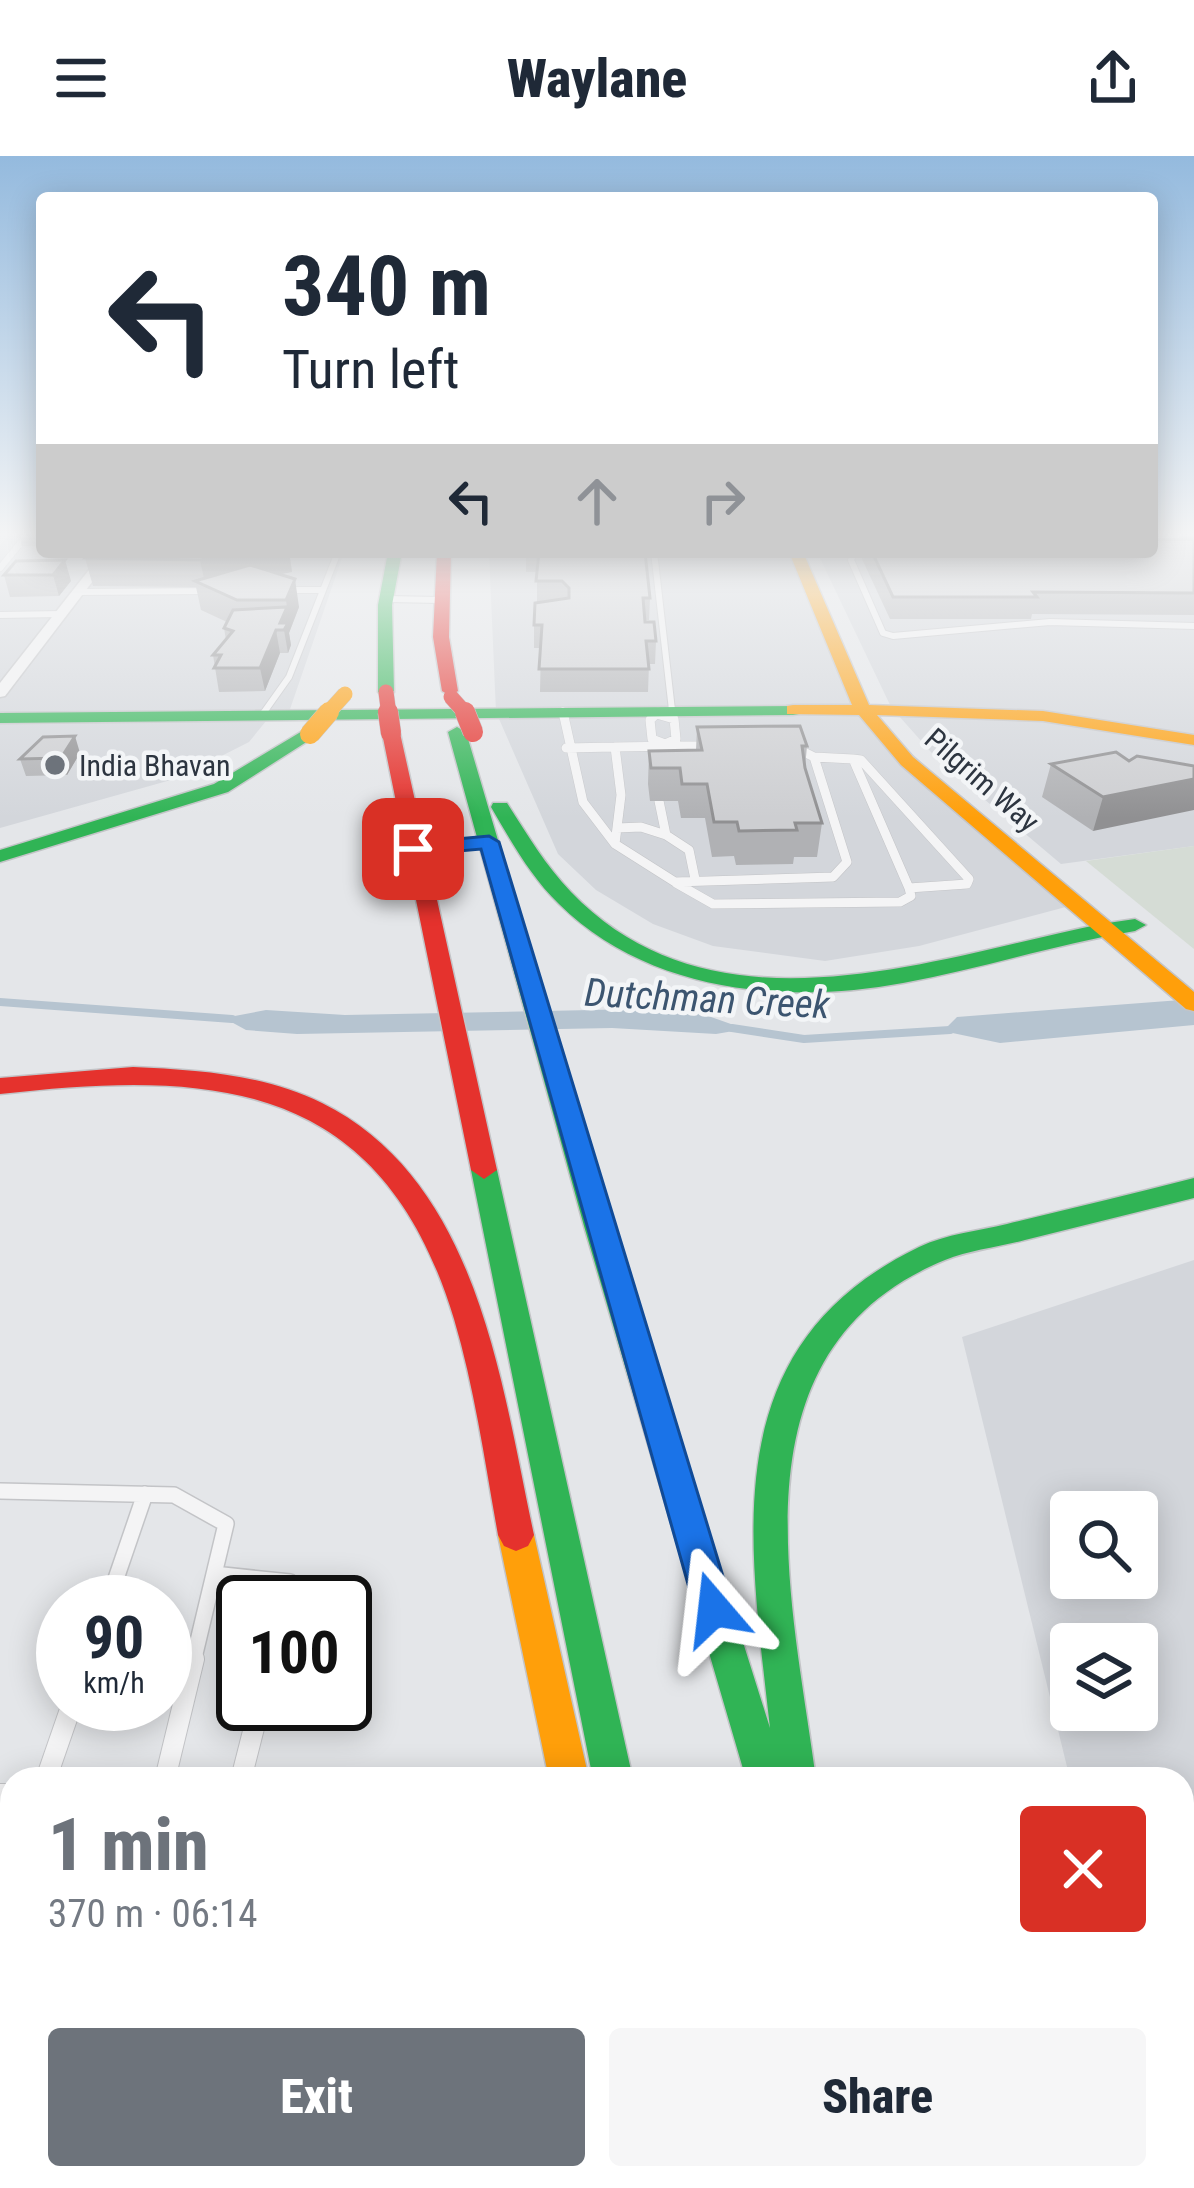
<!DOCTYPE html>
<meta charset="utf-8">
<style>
body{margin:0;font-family:"Roboto Condensed",sans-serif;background:#f6f6f7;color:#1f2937;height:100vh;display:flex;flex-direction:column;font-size:45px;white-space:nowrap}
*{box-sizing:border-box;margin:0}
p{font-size:39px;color:#747a83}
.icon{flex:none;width:66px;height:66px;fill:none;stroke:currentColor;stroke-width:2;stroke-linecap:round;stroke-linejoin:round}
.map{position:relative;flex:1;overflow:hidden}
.sheet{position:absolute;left:0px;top:1611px;width:1194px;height:423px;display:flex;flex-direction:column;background:#fff;border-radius:36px 36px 0 0;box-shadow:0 6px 30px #0003}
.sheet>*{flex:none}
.banner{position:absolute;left:36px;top:36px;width:1122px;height:366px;border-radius:12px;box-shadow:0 6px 30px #0003;background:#fff;color:#1f2937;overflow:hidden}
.buttons{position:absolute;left:1050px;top:1335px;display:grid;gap:24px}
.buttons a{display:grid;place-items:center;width:108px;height:108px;border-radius:12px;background:#fff;box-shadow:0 6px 30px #0003;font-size:60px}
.speed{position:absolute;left:36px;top:1419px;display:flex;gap:24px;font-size:60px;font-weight:700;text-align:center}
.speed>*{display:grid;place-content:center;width:156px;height:156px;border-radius:50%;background:#fff;box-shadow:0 6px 30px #0003;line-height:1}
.speed small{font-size:30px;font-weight:400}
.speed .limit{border:6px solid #111;border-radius:18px;background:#fff;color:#111}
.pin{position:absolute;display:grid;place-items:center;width:102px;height:102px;color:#fff;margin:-51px;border-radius:24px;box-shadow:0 6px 18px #0006}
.me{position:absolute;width:132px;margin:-66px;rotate:343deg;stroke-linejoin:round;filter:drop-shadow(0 0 9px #0008)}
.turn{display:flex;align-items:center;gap:42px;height:252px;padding:0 48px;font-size:54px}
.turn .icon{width:156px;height:156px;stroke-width:2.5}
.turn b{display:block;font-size:84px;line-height:102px}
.lanes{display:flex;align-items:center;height:114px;padding:0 48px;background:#0003;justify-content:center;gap:60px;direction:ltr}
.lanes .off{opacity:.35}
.round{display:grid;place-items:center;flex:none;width:126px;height:126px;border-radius:12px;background:#f6f6f7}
.head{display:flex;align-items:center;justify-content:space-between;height:204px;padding:0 48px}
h1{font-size:72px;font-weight:800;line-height:90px;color:#6d737b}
.cta{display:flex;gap:24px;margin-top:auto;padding:24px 48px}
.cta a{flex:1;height:138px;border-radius:12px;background:#6d737b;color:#fff;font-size:48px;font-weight:800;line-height:138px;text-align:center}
.cta a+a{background:#f6f6f7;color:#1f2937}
header{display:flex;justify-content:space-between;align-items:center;height:156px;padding:0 48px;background:#fff;font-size:54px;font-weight:800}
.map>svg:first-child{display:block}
.built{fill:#d3d6db;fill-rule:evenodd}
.green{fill:#d5dcd5}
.water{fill:#b6c4d0}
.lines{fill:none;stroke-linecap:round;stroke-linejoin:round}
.stream{stroke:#b6c4d0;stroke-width:8}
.lane-far3-casing{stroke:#c3c4c7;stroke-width:8}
.lane-far2-casing{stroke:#c3c4c7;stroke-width:10}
.lane-far1-casing{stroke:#c3c4c7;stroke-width:18}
.lane-casing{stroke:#c3c4c7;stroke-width:22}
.street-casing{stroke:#c3c4c7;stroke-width:3}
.fast-casing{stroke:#c3c4c7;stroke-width:3}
.slow-casing{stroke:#c3c4c7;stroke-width:3}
.jam-casing{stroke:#c3c4c7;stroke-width:3}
.lane-far3{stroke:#f4f4f5;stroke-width:6}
.lane-far2{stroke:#f4f4f5;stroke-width:9}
.lane-far1{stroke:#f4f4f5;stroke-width:15}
.lane{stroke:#f4f4f5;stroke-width:20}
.street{fill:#f4f4f5;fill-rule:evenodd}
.fast{fill:#30b455;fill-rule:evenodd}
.slow{fill:#ff9f0a;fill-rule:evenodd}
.jam{fill:#e5322d;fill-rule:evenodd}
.slow-bridge-far1-casing{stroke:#b7b9bd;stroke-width:16;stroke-linecap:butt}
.slow-bridge-casing{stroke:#b7b9bd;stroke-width:21;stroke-linecap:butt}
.jam-bridge-far1-casing{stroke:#b7b9bd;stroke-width:16;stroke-linecap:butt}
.jam-bridge-casing{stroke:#b7b9bd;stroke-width:21;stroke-linecap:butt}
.slow-bridge-far1{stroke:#ff9f0a;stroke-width:15}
.slow-bridge{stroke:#ff9f0a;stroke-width:20}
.jam-bridge-far1{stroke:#e5322d;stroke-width:15}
.jam-bridge{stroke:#e5322d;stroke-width:20}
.wall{fill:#b0b1b4}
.shaded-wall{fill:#909092}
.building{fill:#cdced1;stroke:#909092;stroke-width:3}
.route{fill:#1a73e8;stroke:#114b97;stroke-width:3}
.poi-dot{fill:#6d737b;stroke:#f3f5f7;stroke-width:4.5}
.labels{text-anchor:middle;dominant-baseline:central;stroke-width:9;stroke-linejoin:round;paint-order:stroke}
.far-poi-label{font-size:30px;fill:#2d3540;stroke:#f3f5f7;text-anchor:start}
.far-street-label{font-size:30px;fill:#2d3540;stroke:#f3f5f7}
.water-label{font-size:39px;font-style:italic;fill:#3c5570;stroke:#f3f5f7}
</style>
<header><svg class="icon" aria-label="menu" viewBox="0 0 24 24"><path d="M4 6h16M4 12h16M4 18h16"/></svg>Waylane<svg class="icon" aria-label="share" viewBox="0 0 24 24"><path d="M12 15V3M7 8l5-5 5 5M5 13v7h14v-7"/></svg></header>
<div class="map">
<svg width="1194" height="2032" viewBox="0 0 1194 2032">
<rect width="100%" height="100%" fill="#e4e6e9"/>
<path class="built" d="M10,378H42V396H344L288,559H271L249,586L178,622L0,672V389Z
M1152,378H1194V690L1061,708L938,604L891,551L817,396H1152Z
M489,396H796L862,552L1077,748L919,790L825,805L713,790L653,768L596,734L558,698L496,556Z
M1194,1104V2032H1169L1166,2022H1182V1623H1070L962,1181ZM1071,1356H1137V1422H1071ZM1071,1488H1137V1554H1071Z"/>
<path class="green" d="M1194,690V793L1086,705Z"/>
<path class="water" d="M1194,843V869L1000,887L943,875L957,861Z
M640,853L697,856L745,873L716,878L612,872L297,878L246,874L224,862L266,854L345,859Z"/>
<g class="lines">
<path class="stream" d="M0,846L232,863
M732,872L804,883L950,874"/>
<g class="lane-far3-casing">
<path id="lane-far3" d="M1152,389L1180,388L1174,378
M654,396L672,554
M854,396L851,404L883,477L893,480L1050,466L1194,470
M0,412L28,378
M283,434H323
M78,436L208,435
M387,443L440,444
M0,459L61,458
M262,559L289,521L338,396
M655,559L659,555"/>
</g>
<g class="lane-far2-casing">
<path id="lane-far2" d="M563,556L583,646L615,688
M658,556L650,564L652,583L665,588L676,583L674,563L660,559
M677,590H792L814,601L847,706L833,721L675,726L615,688L621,639L615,591Z
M566,592L615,591
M814,601L853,603
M853,603L861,604L969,723L967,728L909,732Z
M659,645L666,679L689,694L695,723
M617,672L641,671L666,679
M419,692L488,686
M676,727L713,748L900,746L911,740L909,732"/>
</g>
<g class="lane-far1-casing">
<path id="lane-far1" d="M0,1335L174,1339L226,1368L193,1506
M214,1418L290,1426L285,1446
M108,1446L145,1338"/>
</g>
<g class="lane-casing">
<path id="lane" d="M46,1623L72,1548
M165,1623L194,1503
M241,1623L260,1548
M0,1638H12
M0,1746H12
M0,1865H12
M66,2032L69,2022"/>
</g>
<g class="street-casing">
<path id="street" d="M103,396H115L5,540L0,541V527Z"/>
</g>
<g class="fast-casing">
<path id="fast" d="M388,396H402L392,449L394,536L386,541L378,536V449Z
M799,550V558L793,559L0,567V557Z
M457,571L466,576L612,1070L770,1572C749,1382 713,1191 919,1091C946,1078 978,1075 1007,1068C1069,1053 1132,1038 1194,1022V1042C1138,1056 1081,1070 1025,1084C999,1091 970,1094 945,1104C726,1194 792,1441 816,1623H746L584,1070L448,576Z
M304,574L319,578L228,636L0,706V694L214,628Z
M493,647H507C527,678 545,709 571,736C714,885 930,803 1101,768L1135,763L1146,769L1135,775C1056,788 981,813 903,827C785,849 648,836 559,748C530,720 511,685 491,651Z
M484,1005L497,1014L633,1623H593L471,1014Z"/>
</g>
<g class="slow-casing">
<path id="slow" d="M789,396H803L869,549L1043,555L1194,579V589L1043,565L877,559L913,601L1194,836V855L1186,853L901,609L859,559L787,558V550L793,549H852Z
M516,1363L528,1368L534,1379L589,1623H549L498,1379L504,1368Z
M864,2022H914L917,2032H867Z"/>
</g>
<g class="jam-casing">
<path id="jam" d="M437,396H451L449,481L458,535L450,540L442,535L433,481Z
M391,572L400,577L497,1014L484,1023L471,1014L382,577Z
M133,911C198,914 263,918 322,947C479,1025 501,1227 534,1379L528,1390L516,1395L504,1390L498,1379C485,1307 475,1234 454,1163C382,925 216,913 0,938V922Z
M666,2022H716L719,2032H669Z"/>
</g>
<use href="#lane-far3" class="lane-far3"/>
<use href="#lane-far2" class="lane-far2"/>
<use href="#lane-far1" class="lane-far1"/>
<use href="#lane" class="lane"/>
<use href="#street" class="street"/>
<use href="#fast" class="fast"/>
<use href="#slow" class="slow"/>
<use href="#jam" class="jam"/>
<g class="slow-bridge-far1-casing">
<path id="slow-bridge-far1" d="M326,559L345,538"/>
</g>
<g class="slow-bridge-casing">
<path id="slow-bridge" d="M310,578L329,556"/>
</g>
<g class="jam-bridge-far1-casing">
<path id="jam-bridge-far1" d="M386,536L389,559
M451,541L467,559"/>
</g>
<g class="jam-bridge-casing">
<path id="jam-bridge" d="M388,556L391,577
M465,556L473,576"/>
</g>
<use href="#slow-bridge-far1" class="slow-bridge-far1"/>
<use href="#slow-bridge" class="slow-bridge"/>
<use href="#jam-bridge-far1" class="jam-bridge-far1"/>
<use href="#jam-bridge" class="jam-bridge"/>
</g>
<path class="wall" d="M19,378H42V390H22Z
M1194,383V459L1032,458L1031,463H890L862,403L863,396H1152Z
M90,396H311L290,402L292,416L280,418L299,451L289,477L291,489L288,497H280L265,535L219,536L213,499L226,484L224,472L227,466L201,454L196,431L93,430L85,402Z
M526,396H645L650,442L649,464H645L656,485L655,508H649L648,536H540L541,492H534V469L537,446V416H526Z
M16,405L71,425L59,440L10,441L4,419Z
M697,571L807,590L805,612L822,667L817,701H794L793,708L736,709L734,700L712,701L705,662H681L678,645H650L648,628L649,595L696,594Z
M80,597L67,619L26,620L20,603Z
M1129,605L1093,675L1042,641L1051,608Z"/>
<path class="shaded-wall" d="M244,396H311L290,402L292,416L206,432L200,404Z
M65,404L71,425L59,440L53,419Z
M295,423L299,451L289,477L291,489L288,497L284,474L280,467L287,451L286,444Z
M276,474L280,497L265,535L260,512Z
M75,580L80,597L67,619L61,602Z
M1194,623V654L1093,675L1103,641Z"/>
<path class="building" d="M1194,383V437L1033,436L1037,441H893L872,396H1152V384Z
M90,396H244L200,404L85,402Z
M539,396H645L650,442H643L645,466H654L656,485H646L649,513H539L542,469H534L535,447L569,442V432L562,425H536Z
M65,404L53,419H4L16,405Z
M250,409L295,423L286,444H237L195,425Z
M287,451L280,467H288L284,474H276L260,512H214L221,499H213L233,475L224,472L233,454Z
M800,570L807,590H802L805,612L822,667H795L797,674L739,675L737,666H714L707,628H682L680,612H651L649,595L702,594L697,571Z
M75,580L61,602L20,603L43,581Z
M1116,596L1129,605L1137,600L1194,610V623L1103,641L1051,608Z"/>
<linearGradient id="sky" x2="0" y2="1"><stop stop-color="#94bade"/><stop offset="0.57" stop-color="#f3f4f5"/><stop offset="1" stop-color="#f3f4f5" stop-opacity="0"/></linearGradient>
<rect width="1194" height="662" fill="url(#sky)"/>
<path class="route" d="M489,680L499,686L733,1453L727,1465L714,1470L701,1465L695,1453L481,693L413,699L403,693L413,687Z"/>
<circle class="poi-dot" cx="55" cy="609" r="12"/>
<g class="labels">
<g class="far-poi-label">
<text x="79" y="609">India Bhavan</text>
</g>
<g class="far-street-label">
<text transform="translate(982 624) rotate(41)">Pilgrim Way</text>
</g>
<g class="water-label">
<text transform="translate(707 843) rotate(3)">Dutchman Creek</text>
</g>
</g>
</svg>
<div class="buttons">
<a><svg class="icon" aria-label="search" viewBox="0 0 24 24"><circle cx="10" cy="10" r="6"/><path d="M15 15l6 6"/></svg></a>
<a><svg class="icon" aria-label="layers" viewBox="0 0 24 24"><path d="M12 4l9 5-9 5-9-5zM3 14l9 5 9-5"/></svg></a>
</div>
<div class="speed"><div>90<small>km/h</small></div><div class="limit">100</div></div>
<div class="pin" style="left:413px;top:693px;background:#d93025"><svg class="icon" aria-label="arrive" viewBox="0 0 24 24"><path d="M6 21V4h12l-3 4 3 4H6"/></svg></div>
<svg class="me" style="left:714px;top:1453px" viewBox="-20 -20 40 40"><path d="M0-17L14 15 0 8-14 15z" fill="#1a73e8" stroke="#fff" stroke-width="4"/></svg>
<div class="banner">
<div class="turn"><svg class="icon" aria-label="left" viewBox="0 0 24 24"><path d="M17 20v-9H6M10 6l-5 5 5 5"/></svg><div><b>340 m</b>Turn left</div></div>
<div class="lanes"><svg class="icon" aria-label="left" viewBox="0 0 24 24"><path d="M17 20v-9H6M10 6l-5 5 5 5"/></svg><svg class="icon off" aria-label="ahead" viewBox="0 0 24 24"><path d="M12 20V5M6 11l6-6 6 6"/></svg><svg class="icon off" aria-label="right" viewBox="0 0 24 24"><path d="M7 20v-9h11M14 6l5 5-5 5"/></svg></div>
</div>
<section class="sheet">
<div class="head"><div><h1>1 min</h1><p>370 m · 06:14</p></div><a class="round" style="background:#d93025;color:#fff"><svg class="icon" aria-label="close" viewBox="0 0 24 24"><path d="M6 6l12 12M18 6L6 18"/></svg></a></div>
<div class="cta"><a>Exit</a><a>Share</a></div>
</section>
</div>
